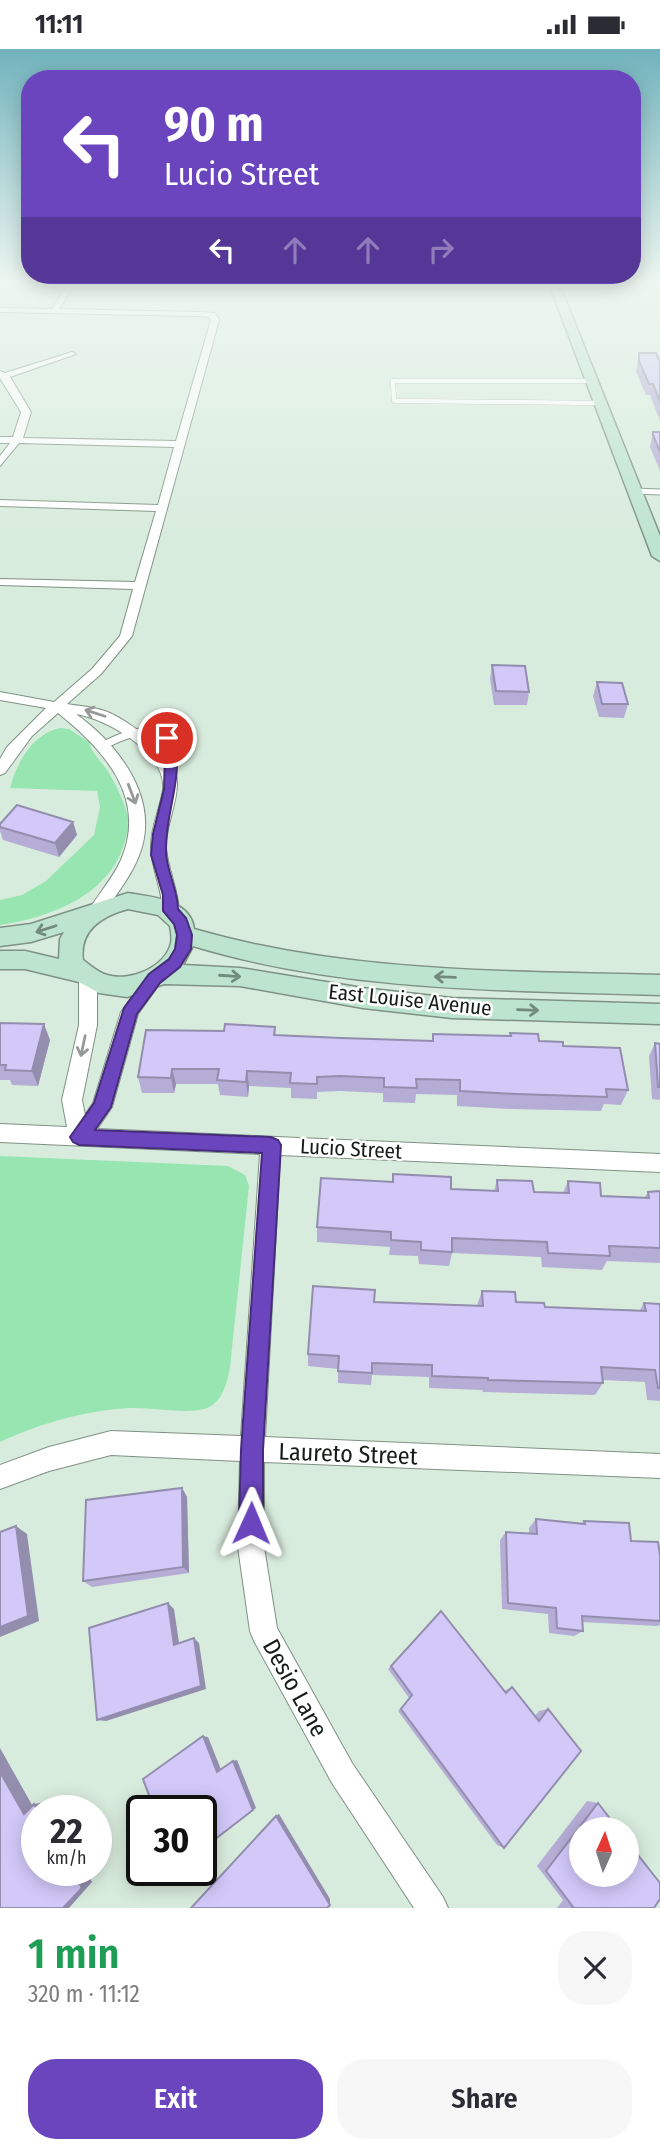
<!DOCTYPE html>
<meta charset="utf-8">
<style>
body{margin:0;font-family:"Fira Sans Condensed",sans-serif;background:#f7f7f7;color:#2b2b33;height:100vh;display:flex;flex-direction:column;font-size:26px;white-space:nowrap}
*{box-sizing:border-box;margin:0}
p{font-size:23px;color:#7c7c81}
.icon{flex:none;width:38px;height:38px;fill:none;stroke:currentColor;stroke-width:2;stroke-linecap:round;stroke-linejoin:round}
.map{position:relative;height:1859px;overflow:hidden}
.side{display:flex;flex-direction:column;background:#fff;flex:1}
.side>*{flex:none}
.top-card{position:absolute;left:21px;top:21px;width:620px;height:214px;border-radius:28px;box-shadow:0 4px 18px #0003;background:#6b45bd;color:#fff;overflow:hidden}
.needle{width:46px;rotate:3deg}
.tools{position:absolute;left:569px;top:1768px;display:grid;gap:14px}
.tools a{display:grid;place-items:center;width:70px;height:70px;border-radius:50%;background:#fff;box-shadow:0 4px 18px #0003;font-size:35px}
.speed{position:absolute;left:21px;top:1746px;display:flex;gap:14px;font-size:35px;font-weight:700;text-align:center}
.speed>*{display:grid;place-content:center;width:91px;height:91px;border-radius:50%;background:#fff;box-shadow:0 4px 18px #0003;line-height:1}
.speed small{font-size:18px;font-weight:400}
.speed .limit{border:4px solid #111;border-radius:10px;background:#fff;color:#111}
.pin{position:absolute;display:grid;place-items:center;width:60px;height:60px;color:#fff;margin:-30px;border:4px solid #fff;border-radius:50%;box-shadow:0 2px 7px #0007}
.me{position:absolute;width:77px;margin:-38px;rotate:1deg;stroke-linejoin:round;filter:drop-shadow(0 0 5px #0008)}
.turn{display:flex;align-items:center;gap:24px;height:147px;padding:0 28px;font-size:32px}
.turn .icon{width:91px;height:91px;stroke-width:2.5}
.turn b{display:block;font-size:49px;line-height:60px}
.lanes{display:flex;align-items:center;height:66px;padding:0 28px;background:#0003;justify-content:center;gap:35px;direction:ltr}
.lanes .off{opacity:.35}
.round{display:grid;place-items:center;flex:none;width:74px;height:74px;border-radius:28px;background:#f7f7f7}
.headline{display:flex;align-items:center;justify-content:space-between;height:119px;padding:0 28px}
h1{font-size:42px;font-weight:600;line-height:52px;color:#1e9e55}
.action{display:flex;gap:14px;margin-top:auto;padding:14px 28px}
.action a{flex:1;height:80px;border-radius:28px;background:#6b45bd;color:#fff;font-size:28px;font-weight:600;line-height:80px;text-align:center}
.action a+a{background:#f7f7f7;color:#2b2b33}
.status{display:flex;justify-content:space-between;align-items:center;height:49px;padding:0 35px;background:#fff;direction:ltr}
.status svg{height:19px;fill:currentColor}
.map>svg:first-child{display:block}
.green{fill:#97e5b0}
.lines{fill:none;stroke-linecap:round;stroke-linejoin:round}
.lane-far2-casing{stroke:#7f9184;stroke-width:5}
.lane-far1-casing{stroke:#7f9184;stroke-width:7}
.lane-casing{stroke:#7f9184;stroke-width:9}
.street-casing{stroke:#7f9184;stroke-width:2}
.secondary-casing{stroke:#7f9184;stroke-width:3}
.lane-far2{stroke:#fff;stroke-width:4.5}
.lane-far1{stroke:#fff;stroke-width:5}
.lane{stroke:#fff;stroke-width:7}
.street{fill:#fff;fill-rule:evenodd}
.secondary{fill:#bde4cf;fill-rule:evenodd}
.wall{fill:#b5add6}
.shaded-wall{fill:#938dae}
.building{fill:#d2c9f9;stroke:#938dae;stroke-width:2}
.oneway{stroke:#969997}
.oneway2{stroke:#718a7c}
.route{fill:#6b45bd;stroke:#462d7b;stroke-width:2}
.labels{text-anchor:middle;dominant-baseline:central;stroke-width:5;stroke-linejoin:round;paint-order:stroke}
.street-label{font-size:21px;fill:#151c17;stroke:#fff}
.near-street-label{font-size:24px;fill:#151c17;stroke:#fff}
</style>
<div class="status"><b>11:11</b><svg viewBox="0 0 49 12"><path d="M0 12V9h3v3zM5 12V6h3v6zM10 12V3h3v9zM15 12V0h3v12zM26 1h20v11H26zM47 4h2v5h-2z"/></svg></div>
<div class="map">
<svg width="660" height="1859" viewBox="0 0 660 1859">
<rect width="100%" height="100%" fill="#d8ecdd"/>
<path class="green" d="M61,679L69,680L89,693C91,704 103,714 109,724C115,734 121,747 125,758C130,771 128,783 124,795C109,847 48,869 0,876V851L22,846L46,832L94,786L100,758L97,742L10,739C17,713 33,684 61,679Z
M0,1107L228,1117L245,1126L249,1137L230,1318C227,1334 223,1352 207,1359C191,1366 151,1358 131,1359C86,1361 41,1374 0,1393Z"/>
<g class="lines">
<g class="lane-far2-casing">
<path id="lane-far2" d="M592,332H393L394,352L601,354"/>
</g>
<g class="lane-far1-casing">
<path id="lane-far1" d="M634,442L660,443"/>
</g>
<g class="lane-casing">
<path id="lane" d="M104,696C126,685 153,673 171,696L170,726"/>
</g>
<g class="street-casing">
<path id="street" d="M70,232H77L59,260L198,263L215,264L219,271L132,587L101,625L67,655C79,657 93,658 105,662C129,671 178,707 177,735C177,756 165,778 166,799C168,821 178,840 179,862L171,868L163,862C162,840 152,821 151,799C150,780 160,760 163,741C167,704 107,670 76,665C115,693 155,742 143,794C137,820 118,843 103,865L97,867L89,861C99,844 113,829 121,811C148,748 103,700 58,664L32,687L5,724L0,726V710L7,698L46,659L0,651V643L54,653L92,620L120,587L133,540L0,536V530L135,533L156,462L0,457V451L158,456L174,398L19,394L0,417V407L10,394H0V388H13L21,363L0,329V322L5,324L72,303L76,305L10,328L31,363L23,389L176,392L211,271L209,268L198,267L0,263V259L52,260Z
M88,922L94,924L97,929V976L82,1051L85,1066L93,1054L121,963L148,925H160L163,930L138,965L112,1058L97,1080L660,1105V1123L280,1106L265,1388L660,1405V1429L264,1413V1498L277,1579L352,1714L443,1848L448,1859H414L332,1734L254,1592L250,1582L238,1498L240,1412L111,1406L49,1422L0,1440V1416L49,1398L111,1382L241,1387L260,1105L0,1093V1075L67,1078L62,1051L79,976V929L82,924Z"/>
</g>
<g class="secondary-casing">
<path id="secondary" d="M548,232H558L660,487V512L652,507Z
M128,844C150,848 191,850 194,880C346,924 503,922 660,926V946C503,941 345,943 193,897L183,916L240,919L363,939L452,949L660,955V975L452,969L363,959L240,937L164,935L127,948L99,944L79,933L25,920H0V902H25L59,910L60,890L64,883L31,893L0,897V879L31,875ZM128,860L158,866L170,877C171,882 172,890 171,894C165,919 129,933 107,926C99,924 90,916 83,911C79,881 102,867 128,860Z"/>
</g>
<use href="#lane-far2" class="lane-far2"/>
<use href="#lane-far1" class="lane-far1"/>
<use href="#lane" class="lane"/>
<use href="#street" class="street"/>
<use href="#secondary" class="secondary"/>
</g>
<path class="wall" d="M639,304L660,313V372L650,346H646L636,323Z
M653,383H660V422L650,398Z
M492,616L529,643L527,656H494L490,630Z
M597,633L628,655L624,669L599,668L593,647Z
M73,773L77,786L59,808L3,791L0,782V775Z
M0,974L50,991L38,1037L12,1036L10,1031H0Z
M275,978L276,986L432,992L433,985L510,987V984L539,992L563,997L628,1041L621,1056L604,1055L601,1062L512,1060L457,1057V1046L416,1045L415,1054L383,1053V1044L340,1042L317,1043V1050L291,1049V1039L249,1037L248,1048L220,1046L218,1035H176L174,1044H142L138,1028L224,982Z
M655,994L660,995V1051L652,1050L649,1007Z
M393,1125L451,1140L494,1142L497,1131L534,1143L563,1144L568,1132L601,1147L645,1148L648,1143L660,1142V1214L607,1212L602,1221L542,1218L541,1208L452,1204L449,1217L419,1215L418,1207L389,1206L390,1198L317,1193V1178L392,1133Z
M482,1242L516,1253L545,1258L640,1261L644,1254L660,1255V1352L647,1351L645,1333L603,1331V1334L595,1346L483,1343L482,1341L429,1339V1328L372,1326L371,1336L338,1334V1320L308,1317V1305L374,1253L477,1256Z
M182,1439L187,1448L189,1524L92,1538L83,1532Z
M536,1470L581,1475L584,1472L631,1492L660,1506V1576L657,1577L582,1573L583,1582L574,1587L549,1584L548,1565L502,1560L500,1491L506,1483L529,1485V1479Z
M391,1617L504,1642L512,1638L535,1667L539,1662L548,1660L504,1799L497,1796L398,1662L409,1649L388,1620Z
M587,1752L598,1754L654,1859H557L563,1851L537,1817Z"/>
<path class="shaded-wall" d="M73,773L77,786L59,808L55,794Z
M44,975L50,991L38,1037L32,1022Z
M172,1020L176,1035L174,1044L171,1029Z
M247,1022L249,1037L248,1048L246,1033Z
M182,1439L187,1448L189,1524L183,1518Z
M16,1477L27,1485L39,1572L0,1588V1578Z
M168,1554L174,1560L180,1600L174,1596Z
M194,1589L199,1594L206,1640L106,1672L97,1671Z
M203,1687L208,1688L222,1723H217Z
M0,1699L36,1763L24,1765L0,1723Z
M237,1711L256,1759L201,1801L233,1712Z
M46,1753L52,1762H38L34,1755Z
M279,1765L330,1850V1856L276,1767Z
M72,1822H86L92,1833L69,1859H63Z"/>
<path class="building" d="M639,304H656L660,313V353L653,335H649L639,312Z
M653,383H660V403L653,386Z
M492,616L525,617L529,643L496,642Z
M597,633L622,634L628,655H602Z
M17,756L73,773L55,794L0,778V775Z
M0,974L44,975L32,1022L5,1021L6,1016H0Z
M225,975L275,978L274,986L341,989L433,992V985L511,987L510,984L538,985L539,992L563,993V997L620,999L628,1041L606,1040L607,1048L516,1045L460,1042V1031L416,1030L417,1039L384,1038V1029L340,1027L317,1028V1035L290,1034L291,1024L247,1022L246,1033L217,1031L219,1020H172L171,1029L138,1028L146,981L224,982Z
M655,994L660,995V1038H658Z
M393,1125L451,1128V1140L498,1142L497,1131L532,1132L534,1143L569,1144L568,1132L600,1134L601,1147L649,1149L648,1143L660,1142V1199L609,1197L610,1207L548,1204L547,1193L452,1189V1203L421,1201V1193L391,1191V1183L317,1178L321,1129L393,1133Z
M313,1237L375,1241L374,1253L483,1257L482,1242L515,1243L516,1253L544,1254L545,1258L646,1262L644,1254L660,1255V1339H658L655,1321L601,1318L603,1334L488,1331V1329L432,1327V1316L372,1314V1324L338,1322L339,1307L308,1305Z
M182,1439L183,1518L83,1532L86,1451Z
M536,1470L585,1475L584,1472L629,1474L631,1492L658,1493L660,1506V1572L582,1567L583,1582L557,1579L556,1559L508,1554L506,1483L537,1485Z
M16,1477L28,1567L0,1578V1483Z
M168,1554L174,1596L194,1589L201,1637L97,1671L89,1579Z
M441,1562L506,1644L512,1638L539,1672L548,1660L581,1702L504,1799L401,1660L412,1646L391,1617Z
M203,1687L217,1723L233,1712L253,1761L201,1801V1762H155L143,1730Z
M0,1723L24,1765L34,1755L38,1762H37V1822H72L82,1839L63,1859H0Z
M598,1754L618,1780H581V1825H626V1791L660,1834V1850L654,1859H572L573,1858L546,1822Z
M276,1767L330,1856L327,1859H191Z"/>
<defs><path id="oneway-shaft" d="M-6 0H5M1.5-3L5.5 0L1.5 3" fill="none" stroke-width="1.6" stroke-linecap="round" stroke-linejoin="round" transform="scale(1.75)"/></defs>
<g class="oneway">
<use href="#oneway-shaft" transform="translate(95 664) rotate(-162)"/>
<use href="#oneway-shaft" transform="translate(132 745) rotate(69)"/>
<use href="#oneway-shaft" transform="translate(83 997) rotate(102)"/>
</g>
<g class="oneway2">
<use href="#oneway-shaft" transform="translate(46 880) rotate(162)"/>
<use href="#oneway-shaft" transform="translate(230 927) rotate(4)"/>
<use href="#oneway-shaft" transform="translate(445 928) rotate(-178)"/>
<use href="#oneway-shaft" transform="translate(528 961) rotate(2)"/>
</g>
<linearGradient id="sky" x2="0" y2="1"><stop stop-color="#71b3bd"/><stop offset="0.47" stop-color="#edf6f0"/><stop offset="1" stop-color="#edf6f0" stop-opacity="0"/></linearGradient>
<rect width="660" height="493" fill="url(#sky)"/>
<path class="route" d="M167,685L174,689C184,731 165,762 166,802C166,822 178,840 178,860L186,869L192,886L191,900L180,918L160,934L137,965L111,1058L95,1081L271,1088L278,1091L281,1096L263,1401V1474L259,1482L251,1485L243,1482L239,1474L241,1401L262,1104L79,1096L73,1093L70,1088L94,1054L124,959L149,925L169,910L175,900L177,886L174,875L163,862V846L151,806L153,785L164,740L165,706L161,689Z"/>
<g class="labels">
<g class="street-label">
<text transform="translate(410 951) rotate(6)">East Louise Avenue</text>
<text transform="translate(351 1100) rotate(3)">Lucio Street</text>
</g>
<g class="near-street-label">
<text transform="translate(348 1405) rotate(2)">Laureto Street</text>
<text transform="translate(295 1639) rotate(61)">Desio Lane</text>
</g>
</g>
</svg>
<div class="tools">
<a><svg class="needle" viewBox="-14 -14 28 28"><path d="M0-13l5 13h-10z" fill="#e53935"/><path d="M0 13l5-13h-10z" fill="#7c7c81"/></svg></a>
</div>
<div class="speed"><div>22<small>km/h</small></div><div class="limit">30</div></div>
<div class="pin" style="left:167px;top:689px;background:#d93025"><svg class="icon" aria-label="arrive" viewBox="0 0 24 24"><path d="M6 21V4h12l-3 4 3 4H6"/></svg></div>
<svg class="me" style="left:251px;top:1474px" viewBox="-20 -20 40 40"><path d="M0-17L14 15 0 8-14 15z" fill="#6b45bd" stroke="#fff" stroke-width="4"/></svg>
<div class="top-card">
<div class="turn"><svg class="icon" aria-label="left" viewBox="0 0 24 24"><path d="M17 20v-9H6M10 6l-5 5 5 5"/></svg><div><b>90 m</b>Lucio Street</div></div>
<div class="lanes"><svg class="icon" aria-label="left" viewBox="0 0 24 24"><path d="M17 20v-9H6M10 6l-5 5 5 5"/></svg><svg class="icon off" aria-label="ahead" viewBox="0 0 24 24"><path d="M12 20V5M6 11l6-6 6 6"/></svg><svg class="icon off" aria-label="ahead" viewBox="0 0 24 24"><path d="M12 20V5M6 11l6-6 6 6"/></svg><svg class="icon off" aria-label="right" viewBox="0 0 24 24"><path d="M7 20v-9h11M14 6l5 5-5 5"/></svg></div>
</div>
</div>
<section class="side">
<div class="headline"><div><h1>1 min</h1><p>320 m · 11:12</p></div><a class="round"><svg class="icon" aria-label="close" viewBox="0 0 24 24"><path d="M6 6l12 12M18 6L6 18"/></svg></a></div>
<div class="action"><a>Exit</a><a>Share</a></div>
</section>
